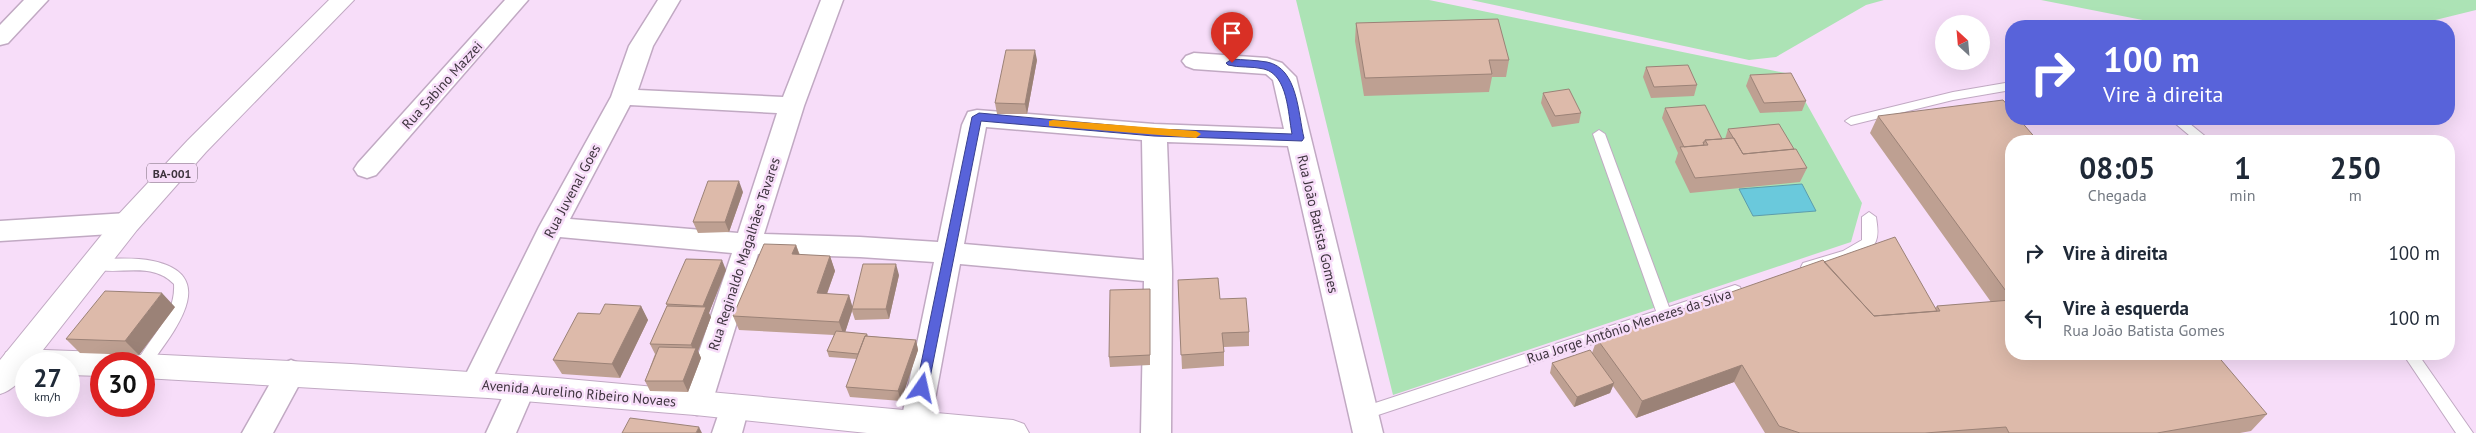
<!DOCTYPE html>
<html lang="pt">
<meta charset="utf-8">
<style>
body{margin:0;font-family:"PT Sans",sans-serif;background:#f6f6f7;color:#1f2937;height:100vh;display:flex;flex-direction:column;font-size:19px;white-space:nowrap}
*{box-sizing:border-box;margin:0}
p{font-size:16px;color:#747a83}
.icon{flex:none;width:28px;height:28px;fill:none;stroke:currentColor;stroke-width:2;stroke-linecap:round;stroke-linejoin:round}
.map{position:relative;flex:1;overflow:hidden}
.details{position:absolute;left:2005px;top:135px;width:450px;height:225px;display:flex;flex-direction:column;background:#fff;border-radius:20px;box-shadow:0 5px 20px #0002}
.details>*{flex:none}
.banner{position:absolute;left:2005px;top:20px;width:450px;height:105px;border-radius:20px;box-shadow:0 5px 20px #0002;background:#5863da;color:#fff;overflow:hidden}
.needle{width:32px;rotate:334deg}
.buttons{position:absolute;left:1935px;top:15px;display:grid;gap:10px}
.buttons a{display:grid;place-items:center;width:55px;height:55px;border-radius:50%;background:#fff;box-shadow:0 5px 20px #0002;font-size:25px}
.speed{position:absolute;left:15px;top:352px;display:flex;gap:10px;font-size:25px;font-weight:700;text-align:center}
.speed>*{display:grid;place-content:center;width:65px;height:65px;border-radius:50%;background:#fff;box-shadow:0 5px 20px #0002;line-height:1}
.speed small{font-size:12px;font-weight:400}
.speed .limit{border:8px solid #d22;background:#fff;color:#111}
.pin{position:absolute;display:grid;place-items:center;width:42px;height:42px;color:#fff;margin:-51px -21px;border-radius:50% 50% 50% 0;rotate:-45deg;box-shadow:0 0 5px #0007}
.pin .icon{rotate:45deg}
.me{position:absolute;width:55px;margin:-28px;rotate:11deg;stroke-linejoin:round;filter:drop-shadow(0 0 4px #0008)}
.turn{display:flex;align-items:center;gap:18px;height:105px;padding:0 15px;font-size:22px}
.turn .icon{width:65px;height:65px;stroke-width:2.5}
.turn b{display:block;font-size:35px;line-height:42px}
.eta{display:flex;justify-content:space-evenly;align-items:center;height:85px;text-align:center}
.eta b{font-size:30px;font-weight:700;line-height:35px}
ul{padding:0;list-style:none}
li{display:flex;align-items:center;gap:15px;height:65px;padding:0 15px}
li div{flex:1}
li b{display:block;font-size:19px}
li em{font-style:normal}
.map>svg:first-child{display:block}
.green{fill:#ace3b5}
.water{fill:#6ac9dc;stroke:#5c9cac}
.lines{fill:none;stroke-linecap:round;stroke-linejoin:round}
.lane-casing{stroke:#c1a9c3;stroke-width:2}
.street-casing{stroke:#c1a9c3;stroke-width:3}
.secondary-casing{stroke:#c1a9c3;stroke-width:2}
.primary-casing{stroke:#c1a9c3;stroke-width:2}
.lane{fill:#fff;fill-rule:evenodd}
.street{fill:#fff;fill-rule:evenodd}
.secondary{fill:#fff;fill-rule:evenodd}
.primary{fill:#fff;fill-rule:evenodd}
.wall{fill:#bea092}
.shaded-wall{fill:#9b8277}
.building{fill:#ddbaaa;stroke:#9b8277}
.route{fill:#5863da;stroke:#39408e}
.slow{fill:#f59e0b}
.labels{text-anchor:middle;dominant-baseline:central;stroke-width:5;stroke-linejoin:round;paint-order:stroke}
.shield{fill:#f7ddf9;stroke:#756675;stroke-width:1}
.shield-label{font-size:12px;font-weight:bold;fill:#3d333d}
.street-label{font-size:14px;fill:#3d333d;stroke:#f7ddf9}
</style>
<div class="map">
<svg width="2476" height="433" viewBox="0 0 2476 433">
<rect width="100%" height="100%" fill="#f7ddf9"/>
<path class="green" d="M1296,0H1429L1790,74L1862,203L1851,242L1393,395Z
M1471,0H1884L1866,5L1776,57L1749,60Z
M2041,0H2476V10L2411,26H2173Z"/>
<path class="water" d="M1802,184L1816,211L1753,216L1739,189Z"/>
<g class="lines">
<g class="lane-casing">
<path id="lane" d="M2011,82V90L1953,100L1851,125L1845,121L1851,117L1953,92Z
M2170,119H2184L2211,141H2196Z
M1599,130L1605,134L1669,307L1735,285L1740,287L1742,291L1740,295L1363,420L1357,419L1355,414L1357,409L1656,311L1593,134Z
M1869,212L1876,217C1877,225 1879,233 1876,241C1868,260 1827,267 1808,272L1803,271L1801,267L1803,263L1843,251L1862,240V217Z
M95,259C114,259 134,257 153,261C223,276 171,335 148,368L144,370V364H136C149,337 176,317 174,284C150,260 118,277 90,268L88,264L90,260Z
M2403,354H2418L2473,433H2456Z"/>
</g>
<g class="street-casing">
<path id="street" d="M24,0H48L8,43L0,45V25Z
M505,0H528L376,175L367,178L358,175L354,169L358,163Z
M658,0H680L653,46L638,90L783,97L821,0H843L804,106L764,234L860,237L938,242L962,125L968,112L977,110L1154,124L1284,129L1273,80L1266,74L1194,69L1186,66L1182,61L1186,56L1194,53L1267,58L1282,63L1296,77L1383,433H1353L1288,146L1167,142L1172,272L1171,433H1141L1144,281L960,264L930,426L927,433H903L900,426L934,262L860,257L758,254L712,403L707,412L697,415L687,412L682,403L732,253L560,237L486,392L476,396L466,392L461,384L539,227L611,97L629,46ZM630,105L777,113L738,233L570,219ZM986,127L1142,140L1144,260L964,244Z
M127,213L136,216L140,223L136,230L127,233L0,241V221Z
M291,360L301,364L306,372L273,433H242L281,364Z
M520,377L530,381L535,389L516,433H486L510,381Z
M734,395L744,398L749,407L742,433H712L724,398Z"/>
</g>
<g class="secondary-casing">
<path id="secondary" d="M17,349L101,352L112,355L116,364H101V376L69,375V364H26V373L6,370L2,361L6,352Z
M144,354L351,364L557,378L1013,420L1024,424L1029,433H867L695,415L488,398L144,378V364H130L133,357Z"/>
</g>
<g class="primary-casing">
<path id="primary" d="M329,0H354L206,152L137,230L32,364H26C26,378 13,390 0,394V360L117,216L188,140Z"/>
</g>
<use href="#lane" class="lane"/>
<use href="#street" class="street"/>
<use href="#secondary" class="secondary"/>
<use href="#primary" class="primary"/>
</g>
<path class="wall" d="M1356,23L1509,60L1506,77H1492L1489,92L1364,96L1355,41Z
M1037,60L1027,114H997L995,103Z
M1646,67L1697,85L1694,96L1651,98L1643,77Z
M1750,75L1806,101L1802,111L1760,113L1746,86Z
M1543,93L1581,113L1579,123L1552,127L1541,103Z
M1665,108L1722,139H1725L1728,129L1794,149L1807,168L1800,182L1690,193L1675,162L1678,153L1662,118Z
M1878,116L2011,141V354L2267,414L2251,431L2240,433H1765L1734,382L1636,418L1613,386L1610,393L1574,407L1550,373L1552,363L1592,353L1597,339L1824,262L1935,308L1937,306L1991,302L1870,133Z
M743,192L729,232L698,233L693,222Z
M796,245L800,255L830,256L835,271L827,294L849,295L852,306L899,275L889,319L855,320L852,311L845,332L867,334L868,336L916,340L918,350L901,401L850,397L846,387L857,359L829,357L827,351L834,335L739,330L733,316Z
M726,270L709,313L711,317L698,351L701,358L688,392L650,391L645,381L655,354L650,344L667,306L666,304Z
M1178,280L1249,332V346L1224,347V366L1182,369Z
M1150,289V365L1110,367L1109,357Z
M641,306L648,320L620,378L562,374L553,360L600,314Z
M175,307L139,355L80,353L66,339Z"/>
<path class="shaded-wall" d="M1035,50L1037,60L1027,114L1025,104Z
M739,181L743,192L729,232L725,222Z
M796,245L801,260L792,254Z
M830,256L835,271L822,307L817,293Z
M722,260L726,270L709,313L711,317L698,351L701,358L688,392L683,381L694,352L691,345L705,310L703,306Z
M896,264L899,275L889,319L886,309Z
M162,293L175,307L139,355L125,341Z
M849,295L853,309H852V311L844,336L839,322Z
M641,306L648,320L620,378L612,364Z
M916,340L918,350L901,401L898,391Z
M1742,365L1734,382L1636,418L1642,401Z
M1614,383L1610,393L1574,407L1577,397Z
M699,427L702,433H696Z"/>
<path class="building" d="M1498,19L1509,60H1489L1492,74L1365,78L1356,23Z
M1006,50H1035L1025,104L995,103Z
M1688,65L1697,85L1654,87L1646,67Z
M1791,73L1806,101L1764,103L1750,75Z
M1569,89L1581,113L1555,116L1543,93Z
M2003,100L2011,109V119H2019L2038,141H2011V298L1878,116Z
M1705,105L1722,139L1705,140V142H1703L1704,145L1684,147L1665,108Z
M1779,124L1794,149L1743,154L1728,129Z
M1734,138L1743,154L1796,149L1807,168L1695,178L1680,147L1708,145L1705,140Z
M708,181H739L725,222H693Z
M1895,237L1937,311L1874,316L1824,262Z
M764,244L796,245L792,254L830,256L817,293L849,295L839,322L733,316Z
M686,259L722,260L703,306L666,304Z
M1823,260L1874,316L1940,311L1937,306L2011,300V354H2216L2267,414L2157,433H2009L2006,427L1925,433H1800L1779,426L1742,365L1642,401L1597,339Z
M863,264H896L886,309H852Z
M1218,278L1220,299L1246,298L1249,332L1222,333L1224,352L1181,355L1178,280Z
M1150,289V355L1109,357L1110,290Z
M105,291L162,293L125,341L66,339Z
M605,304L641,306L612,364L553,360L578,313L600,314Z
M667,306L706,307L691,345L650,344Z
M836,331L867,334L866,336H865L858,354L827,351Z
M865,336L916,340L898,391L846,387Z
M659,347L696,348L683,381H645Z
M1590,350L1614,383L1577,397L1552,363Z
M630,418L699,427L696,433H622Z"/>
<path class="route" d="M1232,59C1243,60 1255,60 1267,62C1298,68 1298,114 1304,138L1302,141L1154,136L981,121L928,388L927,391H918L916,388L972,117L979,113L1154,129L1292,134C1288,114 1288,75 1264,69C1252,66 1239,68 1228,65L1226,63Z"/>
<path class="slow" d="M1053,120L1196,131L1201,134L1196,138L1049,126V121Z"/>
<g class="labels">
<rect class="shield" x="147" y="163.5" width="50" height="19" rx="4"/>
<g class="shield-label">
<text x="172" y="173">BA-001</text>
</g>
<g class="street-label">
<text transform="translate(442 85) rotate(-48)">Rua Sabino Mazzei</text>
<text transform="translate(572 191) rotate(-62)">Rua Juvenal Goes</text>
<text transform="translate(1318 224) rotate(77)">Rua João Batista Gomes</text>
<text transform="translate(744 254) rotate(-72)">Rua Reginaldo Magalhães Tavares</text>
<text transform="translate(1629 326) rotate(-18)">Rua Jorge Antônio Menezes da Silva</text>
<text transform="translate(579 393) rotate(5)">Avenida Aurelino Ribeiro Novaes</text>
</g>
</g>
</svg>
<div class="buttons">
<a><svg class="needle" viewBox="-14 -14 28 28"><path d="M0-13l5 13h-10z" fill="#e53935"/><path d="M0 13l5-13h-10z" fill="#747a83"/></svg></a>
</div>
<div class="speed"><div>27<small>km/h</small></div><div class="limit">30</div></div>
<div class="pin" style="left:1232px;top:63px;background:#d93025"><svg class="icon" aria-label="arrive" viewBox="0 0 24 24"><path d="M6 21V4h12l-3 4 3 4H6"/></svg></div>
<svg class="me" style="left:922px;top:388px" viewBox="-20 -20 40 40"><path d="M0-17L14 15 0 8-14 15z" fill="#5863da" stroke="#fff" stroke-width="4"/></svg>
<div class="banner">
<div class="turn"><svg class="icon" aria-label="right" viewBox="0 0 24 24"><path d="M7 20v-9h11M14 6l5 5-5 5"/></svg><div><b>100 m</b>Vire à direita</div></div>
</div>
<section class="details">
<div class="eta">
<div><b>08:05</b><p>Chegada</p></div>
<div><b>1</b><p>min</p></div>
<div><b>250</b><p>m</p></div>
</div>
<ul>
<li><svg class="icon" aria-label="right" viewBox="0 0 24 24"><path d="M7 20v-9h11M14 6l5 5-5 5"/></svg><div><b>Vire à direita</b></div><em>100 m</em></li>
<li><svg class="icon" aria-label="left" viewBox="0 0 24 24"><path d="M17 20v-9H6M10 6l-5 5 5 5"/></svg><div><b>Vire à esquerda</b><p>Rua João Batista Gomes</p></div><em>100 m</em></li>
</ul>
</section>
</div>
